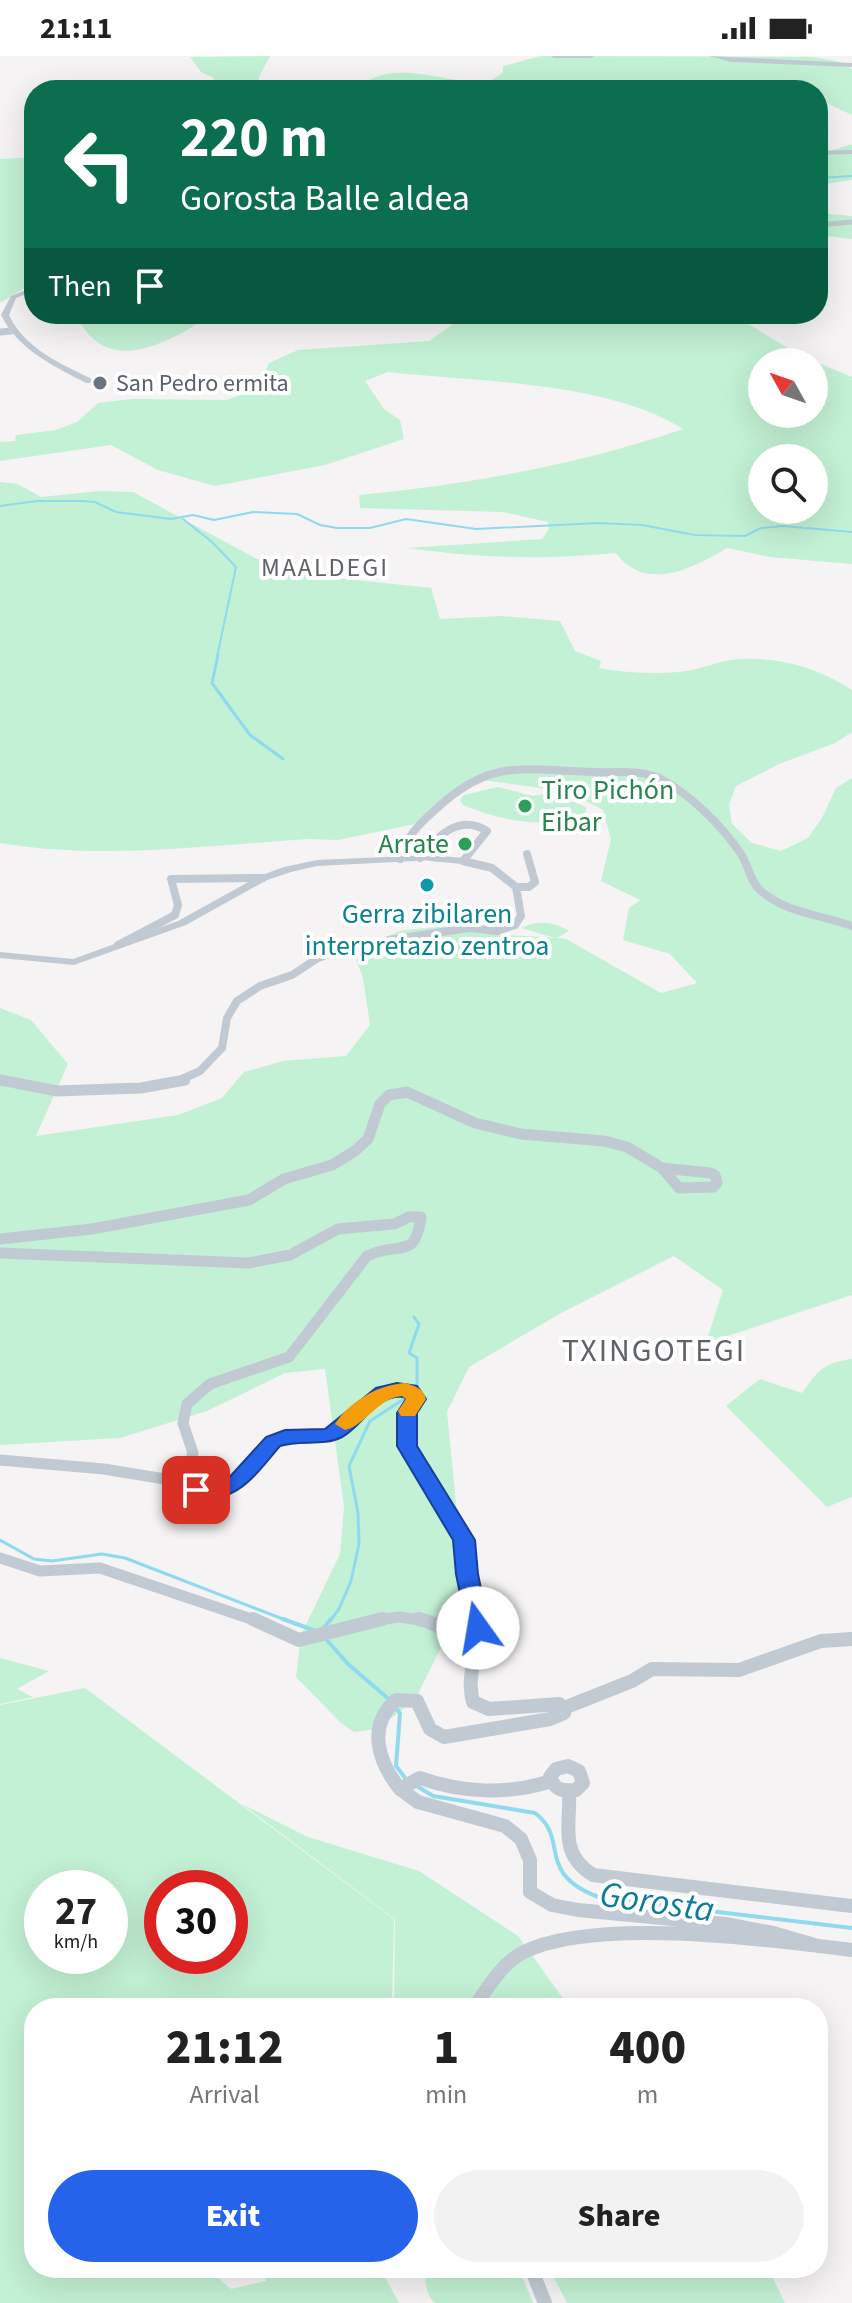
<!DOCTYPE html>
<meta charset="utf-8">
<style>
body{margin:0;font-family:"Source Sans 3",sans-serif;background:#f2f2f2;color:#222;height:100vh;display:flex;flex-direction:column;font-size:30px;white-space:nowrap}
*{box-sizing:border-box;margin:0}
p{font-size:26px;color:#767676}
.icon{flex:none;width:44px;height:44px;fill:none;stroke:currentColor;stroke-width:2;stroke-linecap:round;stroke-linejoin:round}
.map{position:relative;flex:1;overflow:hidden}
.drawer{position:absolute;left:24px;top:1942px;width:804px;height:280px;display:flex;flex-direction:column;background:#fff;border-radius:32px;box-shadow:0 8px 32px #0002}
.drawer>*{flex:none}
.banner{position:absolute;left:24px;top:24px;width:804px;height:244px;border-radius:32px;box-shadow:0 8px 32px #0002;background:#0b6e4f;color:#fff;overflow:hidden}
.needle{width:52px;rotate:310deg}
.buttons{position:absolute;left:748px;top:292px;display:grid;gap:16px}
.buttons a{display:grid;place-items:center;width:80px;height:80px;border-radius:50%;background:#fff;box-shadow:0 8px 32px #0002;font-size:40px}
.speed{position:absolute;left:24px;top:1814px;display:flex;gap:16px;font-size:40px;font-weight:700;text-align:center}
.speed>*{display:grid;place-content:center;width:104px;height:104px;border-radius:50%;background:#fff;box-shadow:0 8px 32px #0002;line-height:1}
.speed small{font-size:20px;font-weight:400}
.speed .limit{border:12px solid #d22;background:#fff;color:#111}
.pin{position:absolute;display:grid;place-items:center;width:68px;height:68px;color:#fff;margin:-34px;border-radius:16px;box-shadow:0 4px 12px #0006}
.me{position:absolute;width:88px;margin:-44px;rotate:347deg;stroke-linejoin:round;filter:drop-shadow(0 0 6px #0008)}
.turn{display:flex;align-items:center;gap:28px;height:168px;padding:0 24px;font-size:36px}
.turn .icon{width:104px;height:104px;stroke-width:2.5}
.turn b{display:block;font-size:56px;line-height:68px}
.then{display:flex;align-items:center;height:76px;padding:0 24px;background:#0003;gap:16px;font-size:30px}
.eta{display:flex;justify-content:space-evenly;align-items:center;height:136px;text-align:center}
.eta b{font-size:48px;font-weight:800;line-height:56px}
.action{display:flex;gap:16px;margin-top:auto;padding:16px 24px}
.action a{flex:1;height:92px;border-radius:48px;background:#2563eb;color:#fff;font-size:32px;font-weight:800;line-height:92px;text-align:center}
.action a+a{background:#f2f2f2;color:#222}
.status{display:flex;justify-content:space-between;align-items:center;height:56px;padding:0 40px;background:#fff;direction:ltr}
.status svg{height:22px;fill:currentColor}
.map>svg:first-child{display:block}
.green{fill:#c3f1d5;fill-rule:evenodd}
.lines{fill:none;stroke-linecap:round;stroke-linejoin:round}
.stream-far2{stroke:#90daee;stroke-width:2}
.stream-far1{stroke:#90daee;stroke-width:3}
.stream{stroke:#90daee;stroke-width:4}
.pedestrian{stroke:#c1cad2;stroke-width:6}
.minor-far4{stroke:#c1cad2;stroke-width:5}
.minor-far3{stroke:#c1cad2;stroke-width:7}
.minor-far2{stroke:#c1cad2;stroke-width:8}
.minor-far1{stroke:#c1cad2;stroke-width:11}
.minor{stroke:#c1cad2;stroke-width:14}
.tertiary{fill:#c1cad2;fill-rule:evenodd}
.secondary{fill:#c1cbd6;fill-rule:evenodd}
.route{fill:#2563eb;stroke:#184099;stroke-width:2}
.slow{fill:#f59e0b}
.worship-dot{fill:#6b7280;stroke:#fff;stroke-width:3}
.leisure-dot{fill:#2e9e5b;stroke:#fff;stroke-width:3}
.culture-dot{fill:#0f9aa8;stroke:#fff;stroke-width:3}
.labels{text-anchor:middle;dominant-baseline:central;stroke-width:8;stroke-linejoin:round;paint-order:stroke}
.far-worship-label{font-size:24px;fill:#5b616d;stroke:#fff;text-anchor:start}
.far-quarter-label{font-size:26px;letter-spacing:2px;fill:#5f6368;stroke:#fff}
.leisure-label{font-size:28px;fill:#27864d;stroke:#fff;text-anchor:start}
.culture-label{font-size:28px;fill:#0d838f;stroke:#fff}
.quarter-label{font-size:32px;letter-spacing:2px;fill:#5f6368;stroke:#fff}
.near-water-label{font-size:36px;font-style:italic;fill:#0c7c9b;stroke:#fff}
</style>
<div class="status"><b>21:11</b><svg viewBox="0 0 49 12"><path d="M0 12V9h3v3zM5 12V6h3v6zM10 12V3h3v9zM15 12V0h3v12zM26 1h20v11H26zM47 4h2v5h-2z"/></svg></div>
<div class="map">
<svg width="852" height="2247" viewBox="0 0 852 2247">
<rect width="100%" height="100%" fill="#f5f3f3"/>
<path class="green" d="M270,0L258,23L282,34H210L215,28L214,22L201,16L190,1Z
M541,0L814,1L836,5L852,13V59L818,43V34H359C383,0 450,26 486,29L503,16V10Z
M852,88V124L818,129V99Z
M34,101V226L0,247V103Z
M818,157L852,160V183L818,179Z
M76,258H213C171,285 106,325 76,258Z
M443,258H732L799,299L852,321V508L770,501L727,492C694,512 645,537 616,497C543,504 480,502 407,492L542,483L549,473L548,466L503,456L360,452L359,439C470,428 578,409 683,373C607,325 478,326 388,316L365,325L384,353L400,364L404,383L325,409L215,430L158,414L111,389L0,405V386L15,385L16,379L56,374L77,366L98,347L132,343L226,344L256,334L269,307L298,294L429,285L452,269ZM762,306H814V358H762ZM762,402H814V454H762Z
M0,426L18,428L41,441L99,435L133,436L255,502L308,519L431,532L440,563L501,560L560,565L575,595L601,605L599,612C625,617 653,618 679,616C700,614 720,604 740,603C780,601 819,612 852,634V676L835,687L779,708L736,730L729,749L732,768L752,787L781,795L808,782L822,762L836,732L852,722V1239L706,1287L723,1234L674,1200L561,1257L469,1311L447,1356L462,1507L454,1565L415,1644L377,1673L354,1676L341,1667L296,1621L301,1579L340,1498L344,1451L325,1313L285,1317L207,1355L120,1382L0,1389V952L31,964L68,1008L36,1080L178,1059L222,1042L244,1016L283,1005L346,1000L370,969L363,922L352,893L404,874L450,870L506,879L555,882L521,872C537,864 554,865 569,875L557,882L566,883L661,937L697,927L670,898L623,884L629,852L640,844L601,825L611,783L603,754L569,736L482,724L464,732L415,768L338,784L307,783C204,790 102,804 0,787Z
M498,731L533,740L544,738L559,740L586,751V756C550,776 499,764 463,749L460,744L464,739Z
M852,1303V1441L827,1451L726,1350L760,1323L802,1337C819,1314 822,1307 852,1303Z
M0,1602L49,1615L17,1633L33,1641L0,1648Z
M85,1632L394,1863L392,1952H34V2212H207L231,2233L266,2225L264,2217L269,2212H380L399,2247H0V1649ZM42,1832H110V1900H42ZM162,1832H230V1900H162Z
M242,1748L308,1781L419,1815L518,1880L570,1952H394L395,1863Z
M427,2212H519L533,2247H435C426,2239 423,2223 427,2212Z
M549,2212H768L785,2247H567Z"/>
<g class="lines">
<path class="stream-far2" d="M818,122L852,120
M0,450L37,445H83L95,446L116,456L171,463L193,459L214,464L253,456L297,458L320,469L337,472H370L406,463L476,473L598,467L642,469L695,479L745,480L761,472L783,470L852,476
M183,463L212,486L236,511L217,601"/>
<path class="stream-far1" d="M218,599L212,627L250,679L283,703
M414,1261L419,1268L409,1297L417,1302V1332
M0,1484L34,1503L52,1505L102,1498L125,1502L288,1565
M330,1565L339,1553L351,1525L359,1488L358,1457L349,1410L370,1365L407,1341"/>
<path class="stream" d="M283,1563L313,1574
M323,1573L331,1563
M325,1582L348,1608L391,1645
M395,1651L400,1657L396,1710L406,1723
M415,1729L433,1740L535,1757C571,1784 533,1817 601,1842L852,1872"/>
<path class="pedestrian" d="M430,802L463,805"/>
<path class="minor-far4" d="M818,169L852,166"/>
<path class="minor-far3" d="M0,276L11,275"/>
<path class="minor-far2" d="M420,802C436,781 459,757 487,775L463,805
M400,803C405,782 419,768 435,754C491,701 524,714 594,716C616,717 641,713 661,723C690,738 723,771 741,798C749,810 750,826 761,835C786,857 822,859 852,870
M516,831H529L535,826L527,798
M118,889L175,859L178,849L171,823L263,822
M0,1024L8,1026
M175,1026L200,1015L222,992L227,962L237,945L260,930L292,919L318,902L336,895L395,883L469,872L497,875L515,869L521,860L516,831L492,812L463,805"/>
<path class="minor-far1" d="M0,1024L57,1035L141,1032L185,1024
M662,1112L710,1117L715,1119L717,1127L714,1131L679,1132Z
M0,1183L92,1173L249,1144L284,1123L332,1109L355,1095L368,1083L380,1048L389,1039L407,1036L475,1067L521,1078L604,1085L627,1091L662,1112
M0,1197L248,1207L290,1199L338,1173L394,1168L409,1161H421C415,1206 399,1184 367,1200L289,1301L210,1328L187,1348L183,1367L193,1397L183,1426C230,1462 245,1399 277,1384C294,1376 314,1385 331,1378C363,1364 371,1323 414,1338L416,1343C389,1406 441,1427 462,1480C467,1492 465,1504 466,1516C468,1533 474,1548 477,1565
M0,1404L104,1413L183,1426
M0,1502L40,1515L100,1512L257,1565
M371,1565L399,1561L426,1565"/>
<path class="minor" d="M253,1563L299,1584L382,1563
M419,1563C447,1570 461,1584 475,1609
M477,1563C481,1591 465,1618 473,1646L489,1653L559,1648L564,1657L550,1663L444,1681L430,1673L417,1645L396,1644C366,1671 379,1707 400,1733L420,1722C462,1737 509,1739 551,1725
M564,1652L632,1625L652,1613L739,1614L821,1585L852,1583
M568,1710L579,1715L583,1727L576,1734C563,1735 555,1735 550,1721L556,1713Z
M400,1733L418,1746L505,1770L521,1783L530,1804V1836L552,1849L578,1854L725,1868L773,1877L818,1890
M569,1735C571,1770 558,1797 593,1819L852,1850
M474,1952C487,1933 501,1908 522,1897C594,1860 770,1884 852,1894
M531,2212L545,2247"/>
<path class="tertiary" d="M709,0L852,7V11L731,6Z
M852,94V98L818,99V95Z
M34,231V235L16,242L9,259C24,292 61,308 92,323V327H86C54,310 18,294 1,259L11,240Z
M430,799L434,800V804L317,810L291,816L267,824L186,869L74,909L0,902V896L73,903L178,865L259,820L284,811L317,804Z"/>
<path class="secondary" d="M551,0H594L591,2H554Z"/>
</g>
<path class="route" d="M397,1327L417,1330L426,1343L417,1357V1390L475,1484L478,1518L489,1572L486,1577H471L467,1572L456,1518L453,1484L397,1390V1357L406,1343L404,1341C376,1337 363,1370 342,1381C323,1391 300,1383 280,1390C253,1421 235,1452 189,1439L186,1434L189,1429L226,1425L266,1381L285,1374L325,1373L376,1332Z"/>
<path class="slow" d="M405,1327C415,1330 423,1332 426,1343L415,1360H401L398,1355L406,1343L402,1340C378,1342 366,1369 345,1374L335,1368C350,1345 378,1329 405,1327Z"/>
<circle class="worship-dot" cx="100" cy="327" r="8"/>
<g class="leisure-dot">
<circle cx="525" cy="750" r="8"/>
<circle cx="465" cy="788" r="8"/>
</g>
<circle class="culture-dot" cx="427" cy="829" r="8"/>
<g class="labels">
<g class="far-worship-label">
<text x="116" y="327">San Pedro ermita</text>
</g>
<g class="far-quarter-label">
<text x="325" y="511">MAALDEGI</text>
</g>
<g class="leisure-label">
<text x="541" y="734">Tiro Pichón<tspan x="541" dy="32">Eibar</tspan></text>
<text x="449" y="788" text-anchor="end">Arrate</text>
</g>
<g class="culture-label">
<text x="427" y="858">Gerra zibilaren<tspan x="427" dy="32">interpretazio zentroa</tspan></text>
</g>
<g class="quarter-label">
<text x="654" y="1295">TXINGOTEGI</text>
</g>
<g class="near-water-label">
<text transform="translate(657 1846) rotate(8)">Gorosta</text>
</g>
</g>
</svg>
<div class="buttons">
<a><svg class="needle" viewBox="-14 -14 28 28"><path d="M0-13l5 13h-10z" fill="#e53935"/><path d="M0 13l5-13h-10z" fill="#767676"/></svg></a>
<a><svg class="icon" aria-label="search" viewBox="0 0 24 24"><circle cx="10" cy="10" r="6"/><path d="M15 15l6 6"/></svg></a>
</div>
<div class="speed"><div>27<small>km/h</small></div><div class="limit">30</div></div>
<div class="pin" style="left:196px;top:1434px;background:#d93025"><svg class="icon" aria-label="arrive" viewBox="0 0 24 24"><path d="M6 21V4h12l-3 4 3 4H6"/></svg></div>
<svg class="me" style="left:478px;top:1572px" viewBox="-20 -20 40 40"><circle r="19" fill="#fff"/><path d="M0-13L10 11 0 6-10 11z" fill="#2563eb"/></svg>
<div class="banner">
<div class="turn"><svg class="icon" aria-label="left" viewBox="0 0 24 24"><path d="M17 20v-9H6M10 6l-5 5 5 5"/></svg><div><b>220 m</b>Gorosta Balle aldea</div></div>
<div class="then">Then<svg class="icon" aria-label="arrive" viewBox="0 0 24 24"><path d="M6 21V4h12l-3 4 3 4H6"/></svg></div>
</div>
<section class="drawer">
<div class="eta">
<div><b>21:12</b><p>Arrival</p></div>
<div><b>1</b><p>min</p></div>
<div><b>400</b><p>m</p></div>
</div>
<div class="action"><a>Exit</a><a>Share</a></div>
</section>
</div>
